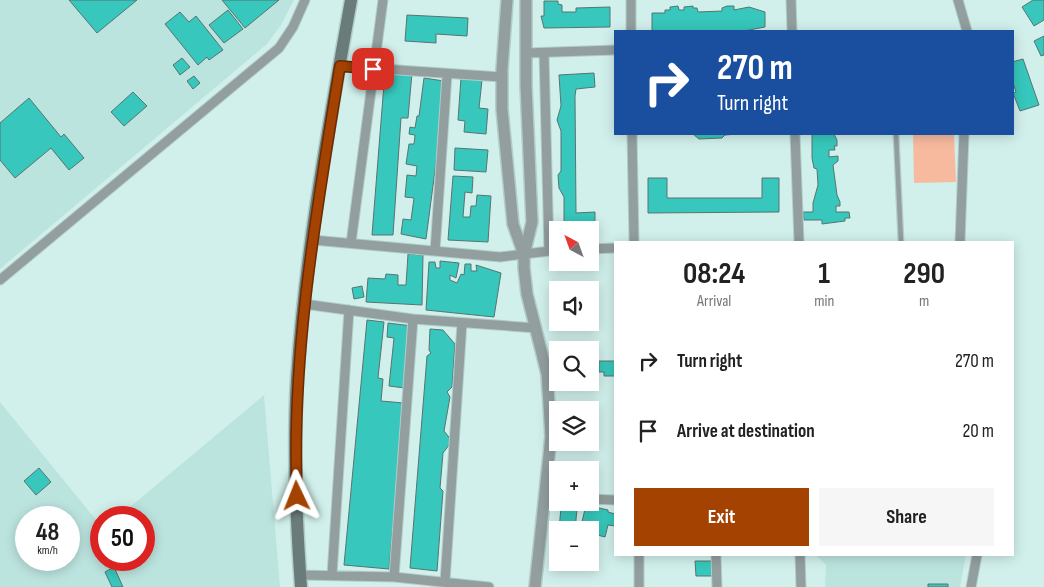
<!DOCTYPE html>
<meta charset="utf-8">
<style>
body{margin:0;font-family:"Sofia Sans Condensed",sans-serif;background:#f6f6f6;color:#222;height:100vh;display:flex;flex-direction:column;font-size:19px;white-space:nowrap}
*{box-sizing:border-box;margin:0}
p{font-size:16px;color:#767676}
.icon{flex:none;width:28px;height:28px;fill:none;stroke:currentColor;stroke-width:2;stroke-linecap:round;stroke-linejoin:round}
.map{position:relative;flex:1;overflow:hidden}
.sheet{position:absolute;left:614px;top:241px;width:400px;height:315px;display:flex;flex-direction:column;background:#fff;border-radius:0px;box-shadow:0 2px 12px #0003}
.sheet>*{flex:none}
.hud{position:absolute;left:614px;top:30px;width:400px;height:105px;border-radius:0px;box-shadow:0 2px 12px #0003;background:#1a4fa0;color:#fff;overflow:hidden}
.needle{width:32px;rotate:319deg}
.tools{position:absolute;left:549px;top:221px;display:grid;gap:10px}
.tools a{display:grid;place-items:center;width:50px;height:50px;border-radius:0px;background:#fff;box-shadow:0 2px 12px #0003;font-size:25px}
.speed{position:absolute;left:15px;top:506px;display:flex;gap:10px;font-size:25px;font-weight:700;text-align:center}
.speed>*{display:grid;place-content:center;width:65px;height:65px;border-radius:50%;background:#fff;box-shadow:0 2px 12px #0003;line-height:1}
.speed small{font-size:12px;font-weight:400}
.speed .limit{border:8px solid #d22;background:#fff;color:#111}
.pin{position:absolute;display:grid;place-items:center;width:42px;height:42px;color:#fff;margin:-21px;border-radius:10px;box-shadow:0 2px 8px #0006}
.me{position:absolute;width:55px;margin:-28px;rotate:358deg;stroke-linejoin:round;filter:drop-shadow(0 0 4px #0008)}
.turn{display:flex;align-items:center;gap:18px;height:105px;padding:0 20px;font-size:22px}
.turn .icon{width:65px;height:65px;stroke-width:2.5}
.turn b{display:block;font-size:35px;line-height:42px}
.eta{display:flex;justify-content:space-evenly;align-items:center;height:85px;text-align:center}
.eta b{font-size:30px;font-weight:700;line-height:35px}
.button{display:flex;gap:10px;margin-top:auto;padding:10px 20px}
.button a{flex:1;height:58px;border-radius:0px;background:#a44202;color:#fff;font-size:20px;font-weight:700;line-height:58px;text-align:center}
.button a+a{background:#f6f6f6;color:#222}
ul{padding:0;list-style:none}
li{display:flex;align-items:center;gap:15px;height:70px;padding:0 20px}
li div{flex:1}
li b{display:block;font-size:19px}
li em{font-style:normal}
.map>svg:first-child{display:block}
.built{fill:#bce4df;fill-rule:evenodd}
.green{fill:#f7ba9f}
.building{fill:#37c7bc;stroke:#587471}
.lines{fill:none;stroke-linecap:round;stroke-linejoin:round}
.service-casing{stroke:#b2cdca;stroke-width:7}
.minor-casing{stroke:#b2cdca;stroke-width:11}
.tertiary-casing{stroke:#b2cdca;stroke-width:14}
.secondary-casing{stroke:#b2cdca;stroke-width:15}
.service{stroke:#929f9e;stroke-width:4.5}
.minor{stroke:#929f9e;stroke-width:9}
.tertiary{stroke:#929f9e;stroke-width:11}
.secondary{stroke:#697c7a;stroke-width:12}
.route-casing{stroke:#6b2b01;stroke-width:12}
.route{stroke:#a44202;stroke-width:9}
</style>
<div class="map">
<svg width="1044" height="587" viewBox="0 0 1044 587">
<rect width="100%" height="100%" fill="#d1f0ec"/>
<path class="built" d="M0,0H294L281,25L267,44L0,269Z
M264,395L280,587H0V402L101,526V560H144V518L118,517ZM26,518H69V560H26Z
M816,555H966L960,587H825L826,565Z"/>
<path class="green" d="M913,134H954L956,182L914,183Z"/>
<path class="building" d="M69,0H137L97,33Z
M222,0H279L245,28Z
M1033,0H1044V20L1034,26L1022,7Z
M544,1H558V4L562,5V12H576V8L610,7V27L544,28L541,16H544Z
M678,6L679,10H684V7L693,6V8H697L698,12L722,11V8L727,6H734V10L749,7L765,12V27L744,31H652V13H665V10H670V7Z
M228,10L243,29L224,43L209,25Z
M180,12L189,22L196,16L223,50L209,60L207,57L198,65L165,24Z
M407,15L468,18L467,36L436,34V43L405,41Z
M1044,36V55L1041,56L1034,41Z
M182,58L190,67L180,75L173,65Z
M1023,59L1039,105L1020,111L1013,93L1016,92L1012,80V62Z
M385,71L412,74L411,84L408,118H401L393,235H372Z
M594,73L595,87L576,89L575,96L576,213L595,212V224L564,225V197L559,188L558,175L561,171V131L557,120L561,106L559,75Z
M194,76L200,83L193,89L187,81Z
M424,78L444,81V102L426,239L401,234L403,219L411,220L414,198L405,197L407,175L416,176L417,166L406,164L409,144H414L415,135L409,134L410,127L415,128L417,116H419Z
M461,78L482,80L479,108L488,109L486,134L464,132L465,121L458,120Z
M133,92L147,106L124,126L111,112Z
M29,98L61,137L64,134L84,158L69,170L51,148L15,178L0,160V123Z
M693,134H737L725,135L722,138L699,139Z
M812,134H834L837,140V146H834L835,150H829V157L838,156V161L833,165L837,195L840,202V206H836V212H849L850,218H845V221L822,224V220H804L803,212H813V203L818,185L817,169L814,168L812,158Z
M455,148L488,150L486,172L454,170Z
M453,176L473,177L472,193L465,192L463,217H470L471,206H476L477,195L491,196L488,242L448,240Z
M648,178H667V198H762V178H779V212L648,213Z
M408,254L423,255L422,305L366,302L368,278L385,279L386,274L398,275V285H406Z
M440,261L459,263L456,278L450,275V280L457,283L461,274L464,275L465,264H471V271H477L476,265L501,273L494,317L426,310L429,262H435L436,268H440Z
M362,286L364,297L354,299L352,288Z
M367,320L384,322L378,378L383,379L381,401L404,403L389,569L344,565Z
M388,323L412,326L405,388L389,386L394,338L387,337Z
M430,329L443,330L455,344L452,387L447,392L450,397L444,431L452,441L443,453L440,488L443,491L437,571L410,568L427,356L431,353L429,350Z
M599,361H615V376H604V372H599Z
M39,468L51,482L36,495L24,481Z
M586,505L608,510V512L615,514V526L608,525L605,537L590,533V530H580Z
M561,507L577,509L575,530H559Z
M695,561H713V576H696Z
M114,567L123,587H112L105,572Z
M928,584H948V587H928Z"/>
<g class="lines">
<g class="service-casing">
<path id="service" d="M896,134L901,242"/>
</g>
<g class="minor-casing">
<path id="minor" d="M791,0L792,31
M958,0L967,31
M631,31V0
M526,53L615,50
M544,53L549,251
M340,66L501,77
M632,134L634,242
M795,134L799,242
M313,240L500,257L558,250
M960,242L964,134
M351,243L383,0
M590,249L615,248
M435,251L447,75
M0,280L279,48L293,27L305,0
M304,304L413,319L536,328
M546,497H558
M590,499L615,500
M639,555V587
M716,555L717,587
M800,555L801,587
M300,575L394,577L489,587
M332,575L349,310
M394,577L413,319
M445,582L462,323
M971,587L977,555"/>
</g>
<g class="tertiary-casing">
<path id="tertiary" d="M507,0L502,69V109L513,224L524,255
M526,0V85L532,222L524,255V268L527,294L547,374L551,436L535,587"/>
</g>
<g class="secondary-casing">
<path id="secondary" d="M301,587C296,518 293,448 297,379C305,252 329,125 351,0"/>
</g>
<use href="#service" class="service"/>
<use href="#minor" class="minor"/>
<use href="#tertiary" class="tertiary"/>
<use href="#secondary" class="secondary"/>
</g>
<g class="lines">
<g class="route-casing">
<path id="route" d="M297,496C291,351 317,209 340,66L373,69"/>
</g>
<use href="#route" class="route"/>
</g>
</svg>
<div class="tools">
<a><svg class="needle" viewBox="-14 -14 28 28"><path d="M0-13l5 13h-10z" fill="#e53935"/><path d="M0 13l5-13h-10z" fill="#767676"/></svg></a>
<a><svg class="icon" aria-label="sound" viewBox="0 0 24 24"><path d="M4 9h4l5-4v14l-5-4H4zM17 9q2 3 0 6"/></svg></a>
<a><svg class="icon" aria-label="search" viewBox="0 0 24 24"><circle cx="10" cy="10" r="6"/><path d="M15 15l6 6"/></svg></a>
<a><svg class="icon" aria-label="layers" viewBox="0 0 24 24"><path d="M12 4l9 5-9 5-9-5zM3 14l9 5 9-5"/></svg></a>
<a>+</a>
<a>−</a>
</div>
<div class="speed"><div>48<small>km/h</small></div><div class="limit">50</div></div>
<div class="pin" style="left:373px;top:69px;background:#d93025"><svg class="icon" aria-label="arrive" viewBox="0 0 24 24"><path d="M6 21V4h12l-3 4 3 4H6"/></svg></div>
<svg class="me" style="left:297px;top:496px" viewBox="-20 -20 40 40"><path d="M0-17L14 15 0 8-14 15z" fill="#a44202" stroke="#fff" stroke-width="4"/></svg>
<div class="hud">
<div class="turn"><svg class="icon" aria-label="right" viewBox="0 0 24 24"><path d="M7 20v-9h11M14 6l5 5-5 5"/></svg><div><b>270 m</b>Turn right</div></div>
</div>
<section class="sheet">
<div class="eta">
<div><b>08:24</b><p>Arrival</p></div>
<div><b>1</b><p>min</p></div>
<div><b>290</b><p>m</p></div>
</div>
<ul>
<li><svg class="icon" aria-label="right" viewBox="0 0 24 24"><path d="M7 20v-9h11M14 6l5 5-5 5"/></svg><div><b>Turn right</b></div><em>270 m</em></li>
<li><svg class="icon" aria-label="arrive" viewBox="0 0 24 24"><path d="M6 21V4h12l-3 4 3 4H6"/></svg><div><b>Arrive at destination</b></div><em>20 m</em></li>
</ul>
<div class="button"><a>Exit</a><a>Share</a></div>
</section>
</div>
